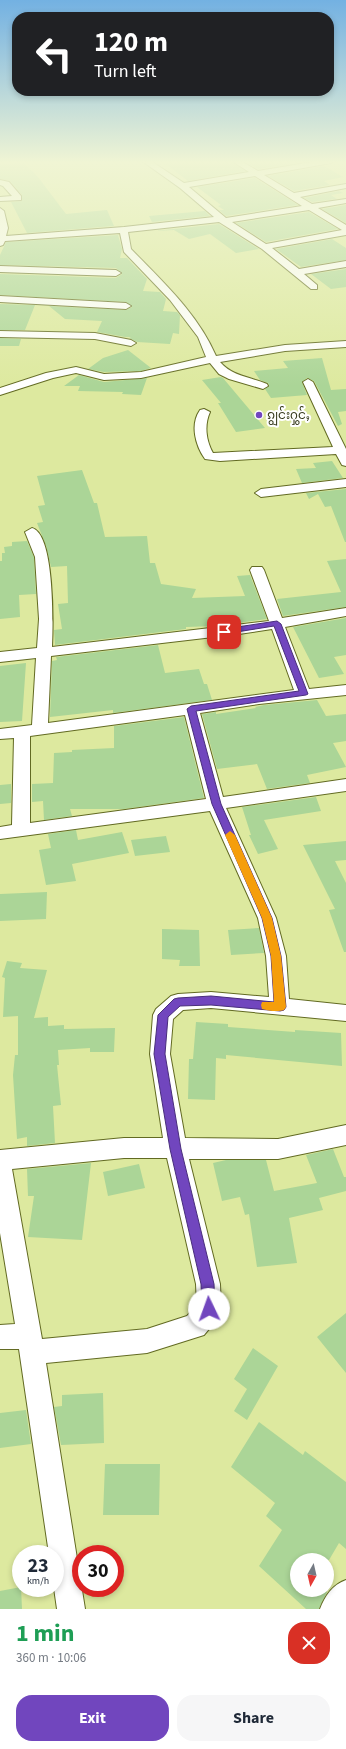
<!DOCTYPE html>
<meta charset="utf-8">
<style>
body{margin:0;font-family:"Source Sans 3","Noto Sans Myanmar",sans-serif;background:#f6f6f7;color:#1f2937;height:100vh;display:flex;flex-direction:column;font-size:15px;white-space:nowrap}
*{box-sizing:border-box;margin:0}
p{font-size:13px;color:#747a83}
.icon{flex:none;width:22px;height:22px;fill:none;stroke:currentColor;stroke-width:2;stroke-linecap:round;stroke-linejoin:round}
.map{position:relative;height:1609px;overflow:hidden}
.side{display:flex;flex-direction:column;background:#fff;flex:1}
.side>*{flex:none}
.banner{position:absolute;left:12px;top:12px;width:322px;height:84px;border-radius:16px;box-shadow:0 2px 6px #0003;background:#202124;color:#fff;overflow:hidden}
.needle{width:26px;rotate:188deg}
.tools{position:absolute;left:290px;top:1553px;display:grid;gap:8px}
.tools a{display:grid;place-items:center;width:44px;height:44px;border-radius:50%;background:#fff;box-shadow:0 2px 6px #0003;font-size:20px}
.speed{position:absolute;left:12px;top:1545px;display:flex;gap:8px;font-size:20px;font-weight:700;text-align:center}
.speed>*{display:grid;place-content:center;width:52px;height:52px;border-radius:50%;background:#fff;box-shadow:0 2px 6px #0003;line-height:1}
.speed small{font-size:10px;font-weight:400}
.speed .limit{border:6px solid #d22;background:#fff;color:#111}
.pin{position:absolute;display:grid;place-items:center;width:34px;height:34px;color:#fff;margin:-17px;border-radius:8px;box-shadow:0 2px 6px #0006}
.me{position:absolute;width:44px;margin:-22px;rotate:357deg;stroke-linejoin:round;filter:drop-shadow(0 0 3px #0008)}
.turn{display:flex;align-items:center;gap:14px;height:84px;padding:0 16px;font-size:18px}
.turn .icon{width:52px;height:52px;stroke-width:2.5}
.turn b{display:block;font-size:28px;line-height:34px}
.round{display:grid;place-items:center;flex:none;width:42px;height:42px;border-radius:16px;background:#f6f6f7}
.overview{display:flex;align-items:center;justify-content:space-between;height:68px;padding:0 16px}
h1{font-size:24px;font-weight:700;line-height:30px;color:#1e9e55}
.button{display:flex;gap:8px;margin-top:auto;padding:8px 16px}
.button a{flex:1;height:46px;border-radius:16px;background:#7146be;color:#fff;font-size:16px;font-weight:700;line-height:46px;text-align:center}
.button a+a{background:#f6f6f7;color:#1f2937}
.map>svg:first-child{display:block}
.building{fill:#abd597}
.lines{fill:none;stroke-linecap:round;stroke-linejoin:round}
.street-casing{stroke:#626a22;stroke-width:2}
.street{fill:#fff;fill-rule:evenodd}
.route{fill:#7146be;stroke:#492e7c}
.slow{fill:#f59e0b}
.poi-dot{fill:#7146be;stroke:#fff;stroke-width:1.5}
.labels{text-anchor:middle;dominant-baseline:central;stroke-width:4;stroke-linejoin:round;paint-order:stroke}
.far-poi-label{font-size:12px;fill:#323618;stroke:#fff;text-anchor:start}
</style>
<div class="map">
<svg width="346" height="1609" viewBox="0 0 346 1609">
<rect width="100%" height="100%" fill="#dde99f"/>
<path class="building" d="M162,161H231L245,171L188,181Z
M244,161H309L258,169Z
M23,162L38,177L66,214L107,210L114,226L27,233L11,202L22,201V195L10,181L0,179V165Z
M324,166L343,177L324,181L330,185L294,191L268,176Z
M255,178L298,205L226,216L219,210H224L218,206L221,205L197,187Z
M339,191L343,193L331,195L337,199L312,202L304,198Z
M346,205V223L322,209Z
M205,211L210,216L152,222L149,216Z
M309,212L338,229L266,242L236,223Z
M219,224L259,249L236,253L210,234L189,239L174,230L155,231Z
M118,235L122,249L120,258H127L147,279L143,291L160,292L166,299L163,311L177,312L180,315L179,334L173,333L170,344L137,342L129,338L131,337H125L97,332L102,321L65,319L49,306L126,310L132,307L126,302L0,295V274L116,278L122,274L116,268L0,265V255L6,242Z
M332,239L346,248V260L301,267L276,249Z
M346,269V287L331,289L311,274Z
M0,304L35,305L25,330H0Z
M0,338L21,339L19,346H0Z
M128,350L151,368L141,371L104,372L88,369L103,358Z
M322,358L331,390L346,389V411L338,412L342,424L338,426L314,381L307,378L302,382L307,395L271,398L265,389L269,386L268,383L260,380L254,371L288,368L283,361Z
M79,375L104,382L147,378L141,395L122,394L123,392L78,391L80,386H64Z
M221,377L223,378L265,428L236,432L218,403H221L202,380Z
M332,461L343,478L302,483L296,469L316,468L313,463Z
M82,470L94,503H97L105,537L147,536L150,563H155L161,584L196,589L192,598L245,596L237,576L250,575L267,619L216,626L186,627V629L55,645L54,630L62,629L58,604L68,603L67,566L51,567L46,546L37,523L43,522L38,506L45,505L37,476Z
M346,489V542H345L331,506L325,507L318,494L309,499L306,493Z
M27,541L34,557L36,594L19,595L20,617L0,619V561H2V553H5L4,547L12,546V542Z
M346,559V607L283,616L277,599L341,592L327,561Z
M346,618V655L334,657L344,674L319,678L293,627Z
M158,645L165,673L199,669L204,684H207L212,700L113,713V710L50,717L52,661L57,660L56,657Z
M26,663L22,721L0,722V666Z
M317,700L326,716L346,714V741L333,743L346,767L307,775L310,783L267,789L257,764L217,769L202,714L216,712V714L256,708L255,707L264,705Z
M184,717L204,798L124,809H70L72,816L44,820L43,801L32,802V784L53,783L54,753L72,752V750L114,748V726Z
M11,784V803L0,804V785Z
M316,797L321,811L264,820L278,849L258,854L249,835H251L242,807Z
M76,830L78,840L122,832L129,853L72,864L76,881L46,885L39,850L51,848L48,834Z
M166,836L170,852L135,856L131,840Z
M346,841V860L335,861L346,883V952H344L329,910L335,909L303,845Z
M47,892L46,919L0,921V894Z
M259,928L264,953L231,955L228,930Z
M162,929L199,930L200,966H179L180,960L162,959Z
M7,961L22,963L20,968L47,970L34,1018L48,1017V1026L64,1025V1029L115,1028L114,1052H90V1048L58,1050L59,1065H57L61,1105L53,1106L55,1143L27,1146V1137L17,1139L13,1075L15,1055H18V1016L3,1017L5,978L2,977Z
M196,1022L228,1024V1027L295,1032V1030L341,1033L342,1066L226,1055V1059L216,1058L215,1100L188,1099L189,1059H193Z
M333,1149L344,1177H346V1191L319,1198L323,1210L289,1218L297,1263L257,1267L249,1214L245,1215L240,1197L222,1201L213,1163L226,1160H266L274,1191L317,1183L306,1155Z
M91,1163L82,1240L28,1237L34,1196H28L27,1169Z
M139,1164L145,1188L108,1196L103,1172Z
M346,1313V1373L317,1337Z
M253,1348L278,1366L247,1420L234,1411L247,1389L234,1379Z
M103,1393L104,1443L61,1445L54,1407L62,1406V1395Z
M26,1410L31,1444L0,1448V1413Z
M259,1422L303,1455L305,1451L346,1482V1549L339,1543L329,1560H297V1590H325L327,1592L319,1609H306L259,1566L282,1530L266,1516L275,1503L231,1467Z
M105,1464H160L159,1515H103Z
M21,1587L22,1609H0V1591Z"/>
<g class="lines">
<g class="street-casing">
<path id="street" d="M142,161H151L184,183L249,172L232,161H241L258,171L318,161H335L331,163L264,175L294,193L346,184V188L300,197L312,204L346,199V203L318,208L346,225V235L272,248L299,269L346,261V267L304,274L317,285V289H311L262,249L219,222L128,232L131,249C163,282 198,314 216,356L285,345L346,341V347L285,351L220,362C232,376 250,377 267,384L268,386L263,389L229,379L219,374L210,363L141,378L104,380L76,373L53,378L0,395V388L46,373L76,367L104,374L141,372L206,357L198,337L170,300L124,252L120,233L5,241L3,245L0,246V208L4,211L8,228L6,236L124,227L214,217L180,188ZM255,176L302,206L226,218L189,187ZM309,210L342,230L266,244L232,222Z
M0,180L9,182L21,196V200L0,201V197L12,196L3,186L0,185Z
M0,266L116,270L121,273L116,276L0,272Z
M0,296L126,303L131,306L126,309L0,302Z
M0,331L95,333L131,340L136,343L131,346L95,339L0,337Z
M308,379L313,382L346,449V466L342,465L336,454L220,461L205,459C195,445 190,424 200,410L204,409L210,412C204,425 206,441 213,453L333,447L303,382Z
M346,479V487L261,497L255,493L261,489Z
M32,528C55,534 53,626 52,647L269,621L250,570L252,567H262L264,570L282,618L346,608V616L285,627L309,689L346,685V695L259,704L200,713L223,797L346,779V791L226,808L276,918L286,956L289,999L346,1005V1021L211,1008L183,1010L173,1019L170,1054L185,1138L278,1139L346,1125V1145L278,1159H189L220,1284L221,1309L218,1318L204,1335L147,1353L46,1363L85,1609H57L54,1588L55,1554H49L19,1349H0V1325L15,1324L0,1233V1150L124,1138H163L150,1054L153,1015L156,1009L171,996L178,994L211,992L269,997L266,956L258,918L210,811L0,839V827L12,825L14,738L0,739V729L32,725L36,658L0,662V652L37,648L39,619L35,557L25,532ZM272,629L294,690L48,723L51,656L239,634ZM185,715L206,799L30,823V736ZM124,1158H167L196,1284L197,1305L187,1316L147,1329L42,1339L12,1169Z
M346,1580V1609H320C325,1596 332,1585 346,1580Z"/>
</g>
<use href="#street" class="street"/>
</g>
<linearGradient id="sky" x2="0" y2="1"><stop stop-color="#73b1e2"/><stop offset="0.42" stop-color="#f0f5d4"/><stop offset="1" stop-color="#f0f5d4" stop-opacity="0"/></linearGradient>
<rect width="346" height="386" fill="url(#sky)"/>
<path class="route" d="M277,621L281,624L308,694L306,695L196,711L221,804L272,918L281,956L286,1007L284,1010L280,1011L211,1005L180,1006L168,1017L165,1054L181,1149L214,1284L215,1309L213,1314L209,1316L204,1314L202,1309L201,1284L170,1149L154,1054L158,1015L174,999L178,998L211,996L274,1002L271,956L262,918L212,804L187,709L191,706L299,691L274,626L224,634L220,632L224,629Z"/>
<path class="slow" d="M230,831L235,835L272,918L281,956L286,1007L284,1010C278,1012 269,1011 262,1009L261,1005L262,1002H274L271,956L262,918L225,835Z"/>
<circle class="poi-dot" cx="259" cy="415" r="4"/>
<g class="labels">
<g class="far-poi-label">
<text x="267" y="415">ၵျွင်းႁွင်ႇ</text>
</g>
</g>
</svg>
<div class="tools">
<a><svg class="needle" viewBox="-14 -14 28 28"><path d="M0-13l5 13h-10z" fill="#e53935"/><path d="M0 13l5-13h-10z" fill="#747a83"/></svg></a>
</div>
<div class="speed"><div>23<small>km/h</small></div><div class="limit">30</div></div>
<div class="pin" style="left:224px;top:632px;background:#d93025"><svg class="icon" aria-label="arrive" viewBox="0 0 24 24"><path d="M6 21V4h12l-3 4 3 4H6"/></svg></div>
<svg class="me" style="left:209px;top:1309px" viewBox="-20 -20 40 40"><circle r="19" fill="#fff"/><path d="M0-13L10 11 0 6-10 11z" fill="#7146be"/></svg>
<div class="banner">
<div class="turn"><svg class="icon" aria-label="left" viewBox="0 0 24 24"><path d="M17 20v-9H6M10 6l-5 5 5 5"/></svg><div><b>120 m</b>Turn left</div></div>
</div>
</div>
<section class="side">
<div class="overview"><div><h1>1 min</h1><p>360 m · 10:06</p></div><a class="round" style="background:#d93025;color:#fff"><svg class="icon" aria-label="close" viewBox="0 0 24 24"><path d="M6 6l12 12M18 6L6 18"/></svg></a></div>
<div class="button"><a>Exit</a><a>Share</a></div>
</section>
